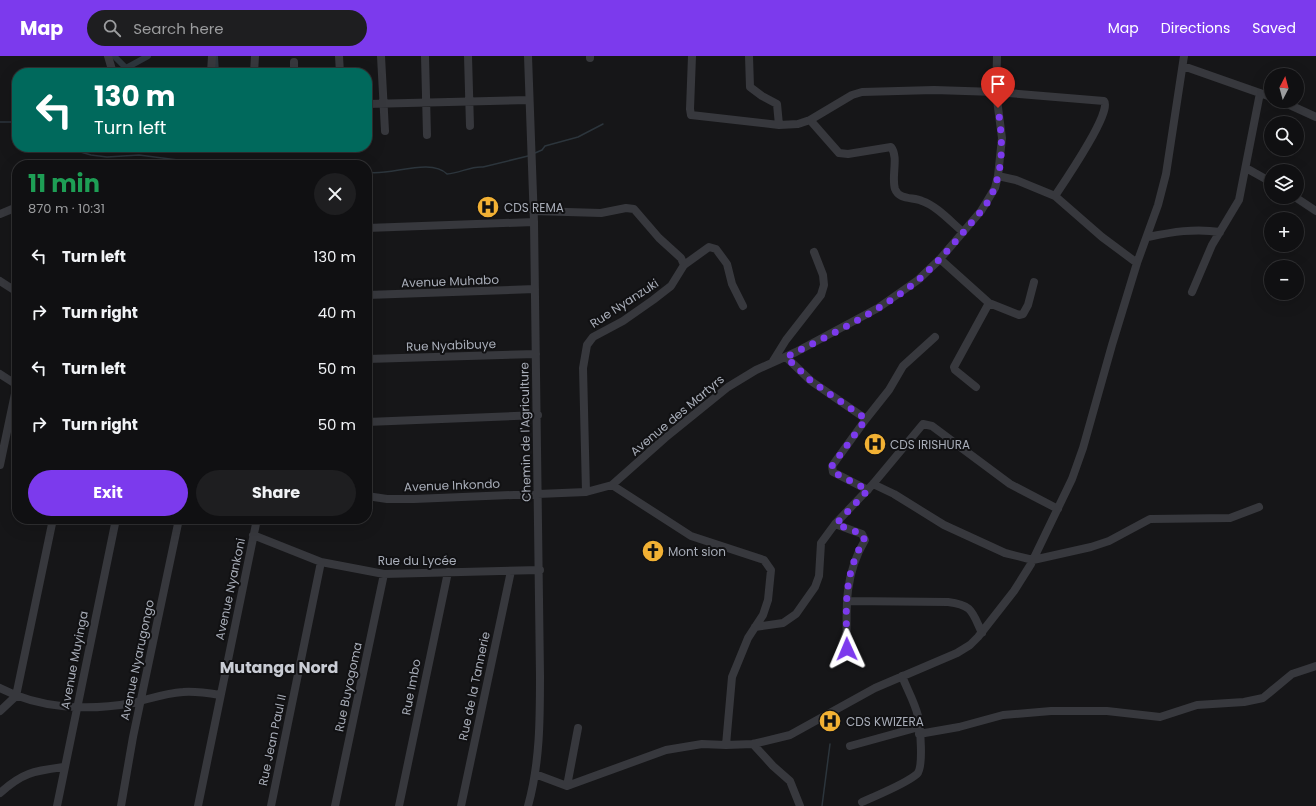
<!DOCTYPE html>
<meta charset="utf-8">
<style>
body{margin:0;font-family:Poppins,sans-serif;background:#1e1e20;color:#f1f3f6;height:100vh;display:flex;flex-direction:column;font-size:15px;white-space:nowrap}
*{box-sizing:border-box;margin:0}
p{font-size:13px;color:#9c9d9f}
.icon{flex:none;width:22px;height:22px;fill:none;stroke:currentColor;stroke-width:2;stroke-linecap:round;stroke-linejoin:round}
.map{position:relative;flex:1;overflow:hidden}
.sheet{position:absolute;left:12px;top:104px;width:360px;height:364px;display:flex;flex-direction:column;background:#101012;border-radius:16px;box-shadow:0 4px 16px #0002,0 0 0 1px #303032}
.sheet>*{flex:none}
.hud{position:absolute;left:12px;top:12px;width:360px;height:84px;border-radius:16px;box-shadow:0 4px 16px #0002,0 0 0 1px #303032;background:#00695c;color:#fff;overflow:hidden}
.needle{width:26px;rotate:6deg}
.buttons{position:absolute;left:1264px;top:12px;display:grid;gap:8px}
.buttons a{display:grid;place-items:center;width:40px;height:40px;border-radius:50%;background:#101012;box-shadow:0 4px 16px #0002,0 0 0 1px #303032;font-size:20px}
.pin{position:absolute;display:grid;place-items:center;width:34px;height:34px;color:#fff;margin:-41px -17px;border-radius:50% 50% 50% 0;rotate:-45deg;box-shadow:0 0 4px #0007}
.pin .icon{rotate:45deg}
.me{position:absolute;width:44px;margin:-22px;rotate:359deg;stroke-linejoin:round;filter:drop-shadow(0 0 3px #0008)}
.turn{display:flex;align-items:center;gap:14px;height:84px;padding:0 16px;font-size:18px}
.turn .icon{width:52px;height:52px;stroke-width:2.5}
.turn b{display:block;font-size:28px;line-height:34px}
.round{display:grid;place-items:center;flex:none;width:42px;height:42px;border-radius:21px;background:#1e1e20}
.summary{display:flex;align-items:center;justify-content:space-between;height:68px;padding:0 16px}
h1{font-size:24px;font-weight:700;line-height:30px;color:#1e9e55}
.cta{display:flex;gap:8px;margin-top:auto;padding:8px 16px}
.cta a{flex:1;height:46px;border-radius:24px;background:#7c3aed;color:#fff;font-size:16px;font-weight:700;line-height:46px;text-align:center}
.cta a+a{background:#1e1e20;color:#f1f3f6}
ul{padding:0;list-style:none}
li{display:flex;align-items:center;gap:12px;height:56px;padding:0 16px}
li div{flex:1}
li b{display:block;font-size:15px}
li em{font-style:normal}
header{display:flex;align-items:center;gap:24px;box-sizing:border-box;height:56px;padding:0 20px;background:#7c3aed;color:#fff}
header strong{font-size:19px}
nav{display:flex;gap:22px;margin-inline-start:auto;font-size:14px}
.search{width:280px;height:36px;background:#1e1e20;display:flex;align-items:center;gap:10px;box-sizing:border-box;padding:0 14px;border-radius:22px;color:#9c9d9f;font-size:15px}
.map>svg:first-child{display:block}
.lines{fill:none;stroke-linecap:round;stroke-linejoin:round}
.stream{stroke:#2c353c;stroke-width:1.5}
.canal{stroke:#2c353c;stroke-width:6}
.minor{stroke:#37383d;stroke-width:8}
.route{stroke:#7c3aed;stroke-width:7;stroke-dasharray:0 12.6}
.labels{text-anchor:middle;dominant-baseline:central;stroke-width:4;stroke-linejoin:round;paint-order:stroke}
.poi-label{font-size:12px;fill:#a8adb8;stroke:#111113;text-anchor:start}
.street-label{font-size:12px;fill:#a8adb8;stroke:#111113}
.district-label{font-size:16px;font-weight:bold;fill:#c9ccd4;stroke:#111113}
</style>
<header>
<strong>Map</strong>
<div class="search"><svg class="icon" aria-label="search" viewBox="0 0 24 24"><circle cx="10" cy="10" r="6"/><path d="M15 15l6 6"/></svg>Search here</div>
<nav><a>Map</a><a>Directions</a><a>Saved</a></nav>
</header>
<div class="map">
<svg width="1316" height="750" viewBox="0 0 1316 750">
<rect width="100%" height="100%" fill="#161618"/>
<g class="lines">
<path class="stream" d="M0,66H17
M55,91H56
M63,91L91,99L107,101L139,99L217,109
M535,97L542,94L545,90L578,81L603,68
M367,116C388,121 430,101 447,118C460,117 471,110 483,111L528,100
M822,750L830,688"/>
<path class="canal" d="M114,0L127,13
M215,1L216,17
M117,17L148,0"/>
<path class="minor" d="M108,0L113,17
M339,0L340,17
M381,0L385,75
M425,0L427,79
M468,0L470,70
M590,0V2
M692,0L690,53L691,59L779,69L798,68L810,64L852,39L862,36L934,34L996,36L1104,45C1113,55 1063,128 1055,140
M749,0L750,31L762,40L777,48L779,69
M294,6V17
M1183,10L1271,41
M211,17L212,0
M254,17L255,0
M1281,45L1316,61
M367,48L529,44
M810,64L839,97L848,98L891,91C899,101 891,121 895,133C899,144 913,141 922,145C937,150 951,166 963,176
M1246,112L1271,126
M998,120L1016,124L1055,140L1102,181L1137,207
M1295,141L1316,155
M533,155L601,157L626,152L634,153L659,182L681,202L684,209
M0,158L17,151
M367,172L534,166
M1148,181C1172,176 1195,172 1220,176
M940,203L989,247L1019,259L1023,258L1028,249L1034,226
M0,225L17,236
M1192,236L1212,189L1239,144L1260,37
M367,239L535,233
M786,301L811,325L866,363
M367,303L536,298
M773,305L786,284L821,239L824,229L823,219L814,196
M0,318L17,329
M976,331L955,314L954,311L989,247
M367,366L538,359
M0,409L17,328
M873,428L894,438L944,469L1005,497L1033,504L1091,491L1109,485L1150,463L1230,462L1259,451
M612,429L691,480L764,504L771,514L768,544L763,559L748,582L732,621L726,689
M868,434L833,416L832,410L866,363L889,334L903,310L935,281
M586,436L583,312L587,289L593,281L623,265L653,244L671,230L684,209L709,191L716,193L727,208L732,228L743,250
M367,440L387,443H414L586,436L612,429L665,382L728,331L756,314L796,296L878,252L918,224L940,203L981,155L995,132L998,120L1002,82L996,36L997,0
M835,468L862,478L865,484C844,519 846,553 847,593
M253,479L321,506L384,518L540,514
M847,545L948,546C973,549 972,556 982,577
M755,571L783,567L796,558L815,531L819,520L821,487L835,468L873,428L923,368L932,370L1010,428L1058,453
M0,632C40,653 88,655 132,647C149,643 166,637 183,636C195,635 208,637 220,639
M0,655L16,640L53,463
M919,678L959,671L1003,659L1051,655H1107L1160,661L1197,649L1244,646L1263,642L1292,618L1316,610
M753,688L773,710L790,725L800,750
M850,690L919,671
M535,718L567,730L666,694L702,688L726,689L753,688L790,679L875,632L957,597L970,589L978,581L1014,535L1031,508L1072,423L1083,392L1112,289L1137,207L1158,149L1166,118L1184,0
M567,730L578,672
M0,737C23,716 34,715 64,711
M862,746C877,739 904,729 917,718C924,711 920,671 918,660C915,647 907,633 902,620
M57,750L116,463
M121,750L133,681L179,463
M198,750L257,463
M271,750L321,506
M335,750L384,518
M399,750L448,516
M461,750L511,515
M528,750C540,707 540,663 540,619L534,166L528,0"/>
</g>
<g class="lines">
<path class="route" d="M847,593C846,552 843,520 864,484V480L862,478L836,468L868,434L833,416L832,410L866,363L811,325L786,301C824,282 864,263 900,238C925,221 947,196 966,173C977,160 990,147 995,130C1004,105 1002,79 998,52"/>
</g>
<defs>
<g id="hospital-disc" transform="scale(1.15)"><circle r="9.5" fill="#f2b134" stroke="#111113"/><path d="M-5-5h3v3.5h4V-5h3V5h-3V1.5h-4V5h-3Z" fill="#111"/></g>
<g id="church-disc" transform="scale(1.15)"><circle r="9.5" fill="#f2b134" stroke="#111113"/><path d="M-1.2-6h2.4v3.5h3.3v2.4h-3.3V6h-2.4V-.1h-3.3v-2.4h3.3Z" fill="#111"/></g>
</defs>
<g fill-rule="evenodd">
<use href="#hospital-disc" x="488" y="151"/>
<use href="#hospital-disc" x="875" y="388"/>
<use href="#church-disc" x="653" y="495"/>
<use href="#hospital-disc" x="830" y="665"/>
</g>
<g class="labels">
<g class="poi-label">
<text x="504" y="151">CDS REMA</text>
<text x="890" y="388">CDS IRISHURA</text>
<text x="668" y="495">Mont sion</text>
<text x="846" y="665">CDS KWIZERA</text>
</g>
<g class="street-label">
<text transform="translate(450 225) rotate(-2)">Avenue Muhabo</text>
<text transform="translate(624 247) rotate(-33)">Rue Nyanzuki</text>
<text transform="translate(451 289) rotate(-2)">Rue Nyabibuye</text>
<text transform="translate(677 359) rotate(-40)">Avenue des Martyrs</text>
<text transform="translate(525 376) rotate(-91)">Chemin de l'Agriculture</text>
<text transform="translate(452 429) rotate(-2)">Avenue Inkondo</text>
<text x="417" y="504">Rue du Lycée</text>
<text transform="translate(230 533) rotate(-78)">Avenue Nyankoni</text>
<text transform="translate(74 604) rotate(-79)">Avenue Muyinga</text>
<text transform="translate(137 604) rotate(-78)">Avenue Nyarugongo</text>
<text transform="translate(474 630) rotate(-78)">Rue de la Tannerie</text>
<text transform="translate(348 631) rotate(-78)">Rue Buyogoma</text>
<text transform="translate(411 631) rotate(-79)">Rue Imbo</text>
<text transform="translate(272 684) rotate(-78)">Rue Jean Paul II</text>
</g>
<g class="district-label">
<text x="279" y="611">Mutanga Nord</text>
</g>
</g>
</svg>
<div class="buttons">
<a><svg class="needle" viewBox="-14 -14 28 28"><path d="M0-13l5 13h-10z" fill="#e53935"/><path d="M0 13l5-13h-10z" fill="#9c9d9f"/></svg></a>
<a><svg class="icon" aria-label="search" viewBox="0 0 24 24"><circle cx="10" cy="10" r="6"/><path d="M15 15l6 6"/></svg></a>
<a><svg class="icon" aria-label="layers" viewBox="0 0 24 24"><path d="M12 4l9 5-9 5-9-5zM3 14l9 5 9-5"/></svg></a>
<a>+</a>
<a>−</a>
</div>
<div class="pin" style="left:998px;top:52px;background:#d93025"><svg class="icon" aria-label="arrive" viewBox="0 0 24 24"><path d="M6 21V4h12l-3 4 3 4H6"/></svg></div>
<svg class="me" style="left:847px;top:593px" viewBox="-20 -20 40 40"><path d="M0-17L14 15 0 8-14 15z" fill="#7c3aed" stroke="#fff" stroke-width="4"/></svg>
<div class="hud">
<div class="turn"><svg class="icon" aria-label="left" viewBox="0 0 24 24"><path d="M17 20v-9H6M10 6l-5 5 5 5"/></svg><div><b>130 m</b>Turn left</div></div>
</div>
<section class="sheet">
<div class="summary"><div><h1>11 min</h1><p>870 m · 10:31</p></div><a class="round"><svg class="icon" aria-label="close" viewBox="0 0 24 24"><path d="M6 6l12 12M18 6L6 18"/></svg></a></div>
<ul>
<li><svg class="icon" aria-label="left" viewBox="0 0 24 24"><path d="M17 20v-9H6M10 6l-5 5 5 5"/></svg><div><b>Turn left</b></div><em>130 m</em></li>
<li><svg class="icon" aria-label="right" viewBox="0 0 24 24"><path d="M7 20v-9h11M14 6l5 5-5 5"/></svg><div><b>Turn right</b></div><em>40 m</em></li>
<li><svg class="icon" aria-label="left" viewBox="0 0 24 24"><path d="M17 20v-9H6M10 6l-5 5 5 5"/></svg><div><b>Turn left</b></div><em>50 m</em></li>
<li><svg class="icon" aria-label="right" viewBox="0 0 24 24"><path d="M7 20v-9h11M14 6l5 5-5 5"/></svg><div><b>Turn right</b></div><em>50 m</em></li>
</ul>
<div class="cta"><a>Exit</a><a>Share</a></div>
</section>
</div>
